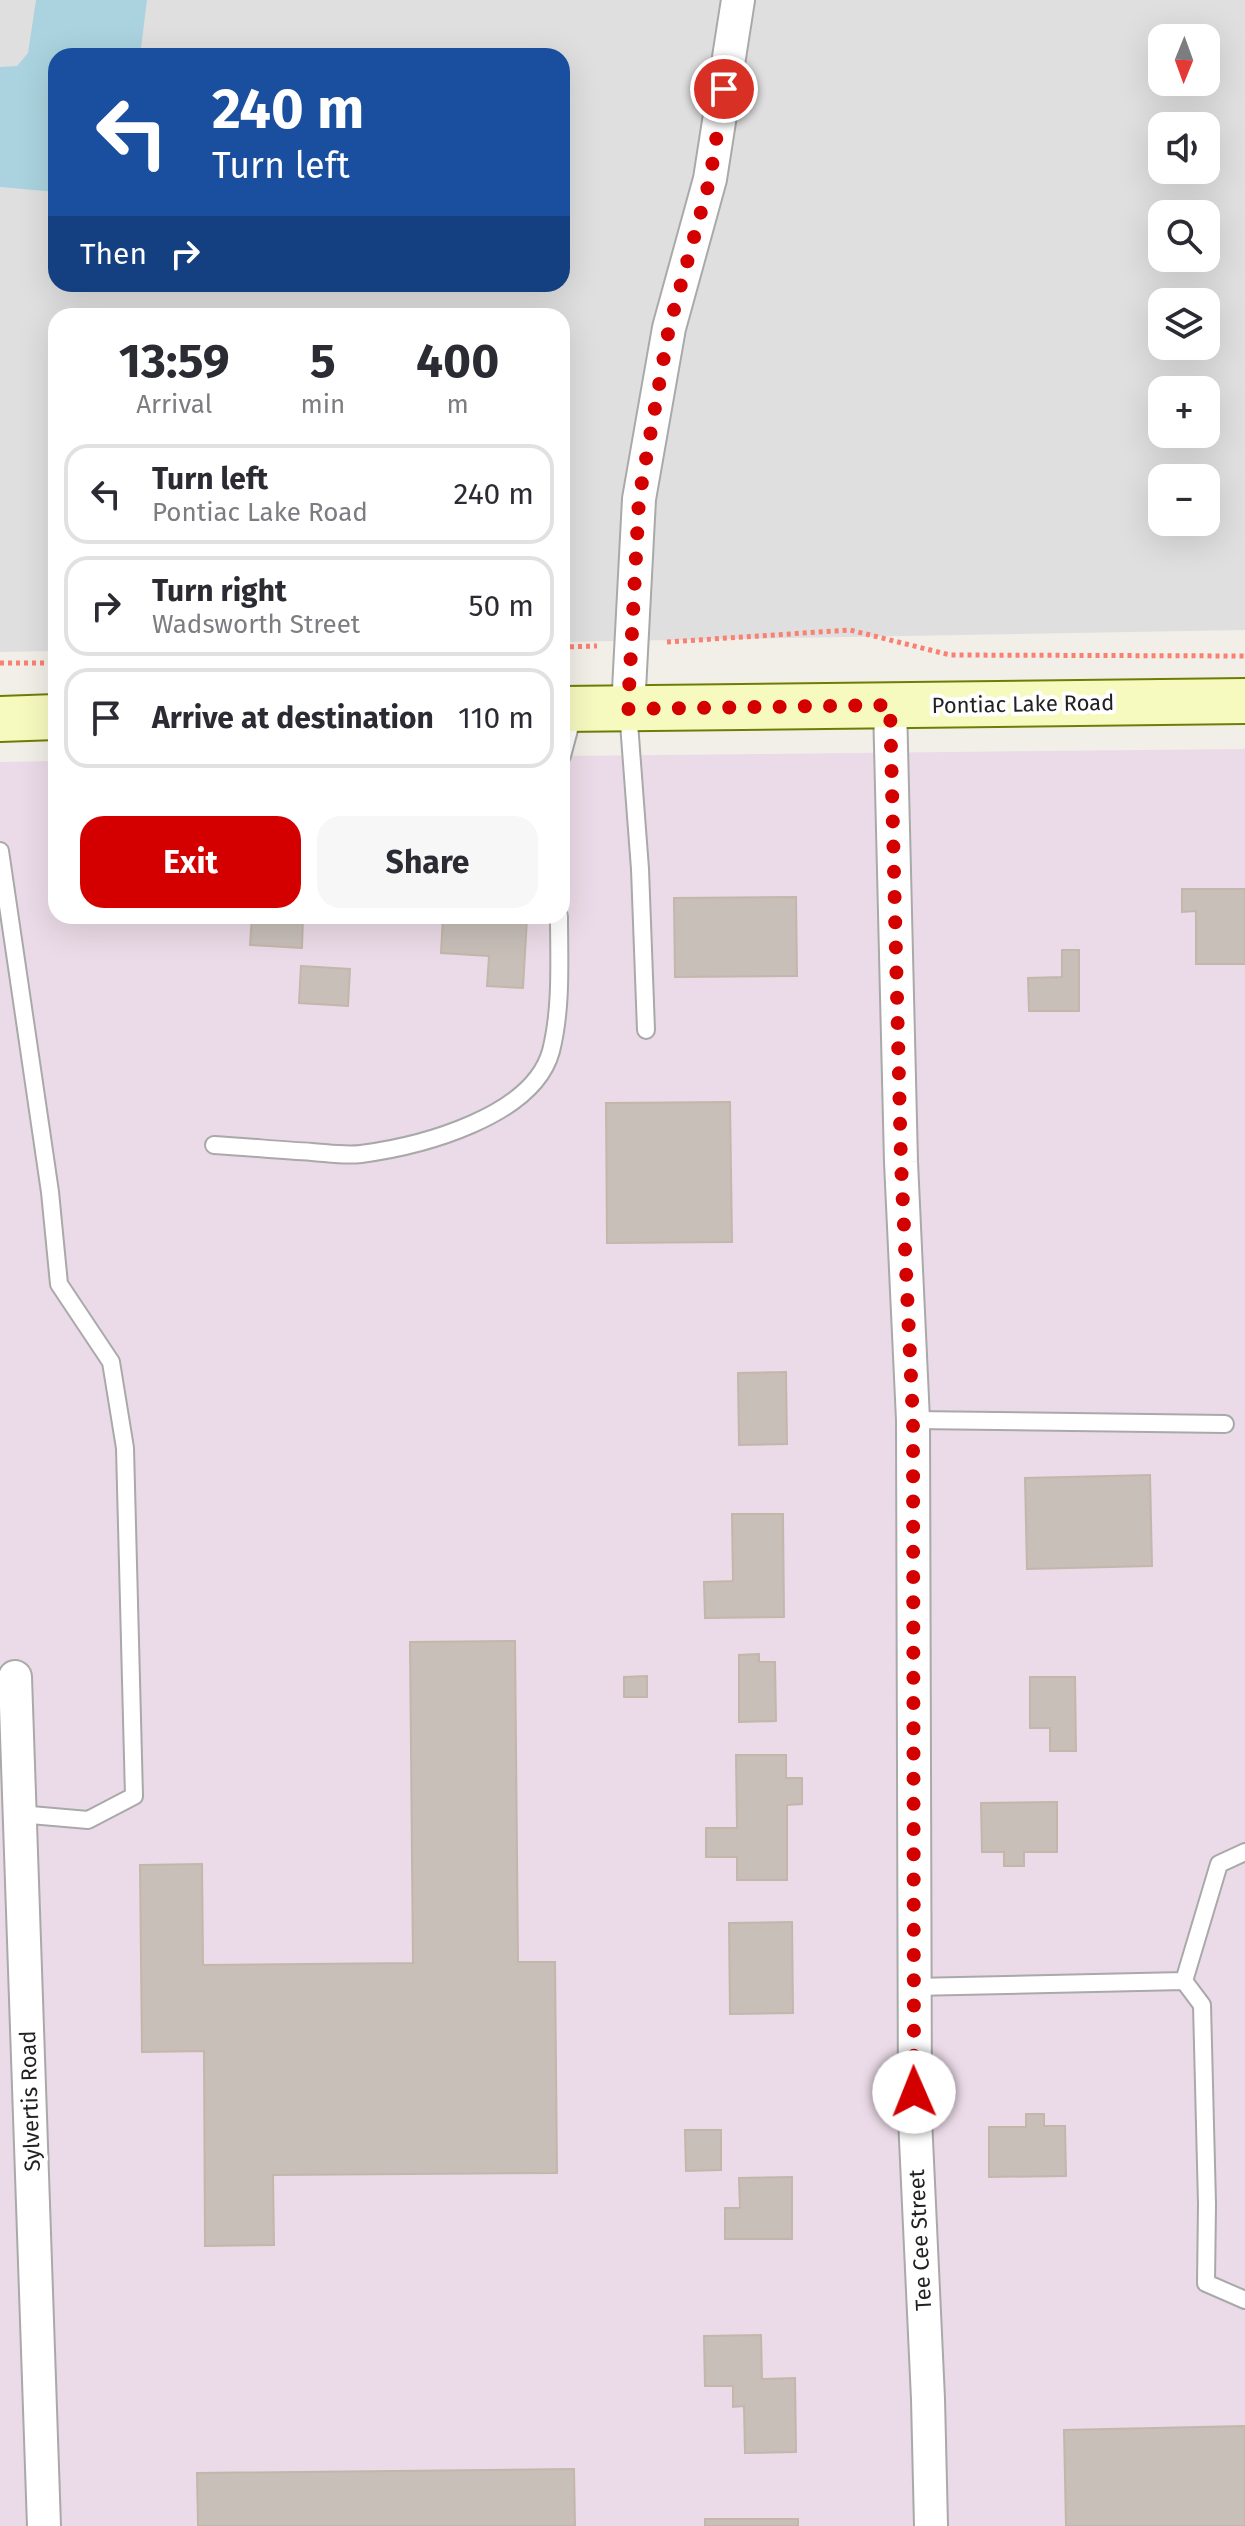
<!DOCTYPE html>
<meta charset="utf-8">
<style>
body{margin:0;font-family:"Fira Sans",sans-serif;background:#f7f7f7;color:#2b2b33;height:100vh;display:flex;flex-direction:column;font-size:30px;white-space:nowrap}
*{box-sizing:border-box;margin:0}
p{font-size:26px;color:#7c7c81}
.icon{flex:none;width:44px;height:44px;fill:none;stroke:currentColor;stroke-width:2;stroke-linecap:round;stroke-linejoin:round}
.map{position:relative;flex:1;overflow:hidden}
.panel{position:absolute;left:48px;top:308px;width:522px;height:616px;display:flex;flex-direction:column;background:#fff;border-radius:24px;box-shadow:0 8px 32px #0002}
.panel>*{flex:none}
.hud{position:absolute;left:48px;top:48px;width:522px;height:244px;border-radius:24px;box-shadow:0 8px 32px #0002;background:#1a4fa0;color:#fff;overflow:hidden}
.needle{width:52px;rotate:181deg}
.controls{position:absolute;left:1148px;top:24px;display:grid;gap:16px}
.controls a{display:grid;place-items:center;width:72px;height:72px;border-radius:16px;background:#fff;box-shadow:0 8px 32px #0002;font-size:40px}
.pin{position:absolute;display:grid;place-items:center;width:68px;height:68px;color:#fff;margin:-34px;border:4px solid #fff;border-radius:50%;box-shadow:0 2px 8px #0007}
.me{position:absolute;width:88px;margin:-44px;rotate:359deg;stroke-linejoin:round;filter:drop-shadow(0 0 6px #0008)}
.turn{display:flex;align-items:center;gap:28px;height:168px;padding:0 32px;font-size:36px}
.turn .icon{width:104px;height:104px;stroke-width:2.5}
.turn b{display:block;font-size:56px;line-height:68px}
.then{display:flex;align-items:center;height:76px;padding:0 32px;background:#0003;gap:16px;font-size:30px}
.eta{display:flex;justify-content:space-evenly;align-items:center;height:136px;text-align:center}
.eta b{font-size:48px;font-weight:700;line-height:56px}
.primary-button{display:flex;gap:16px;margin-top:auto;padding:16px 32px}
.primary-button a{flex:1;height:92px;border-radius:24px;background:#d40000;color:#fff;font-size:32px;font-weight:700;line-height:92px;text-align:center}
.primary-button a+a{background:#f7f7f7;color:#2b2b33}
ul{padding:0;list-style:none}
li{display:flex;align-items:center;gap:24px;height:100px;margin:0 16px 12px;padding:0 16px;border:4px solid #e1e1e2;border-radius:24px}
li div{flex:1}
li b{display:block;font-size:30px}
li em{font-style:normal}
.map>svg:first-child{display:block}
.residential{fill:#e0dfdf;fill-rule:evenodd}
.industrial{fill:#ebdbe8}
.water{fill:#aad3df}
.building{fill:#c7bfb8;stroke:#c4b6ab;stroke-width:2}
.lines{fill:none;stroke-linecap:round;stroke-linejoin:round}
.lane-casing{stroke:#a9a9a9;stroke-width:20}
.street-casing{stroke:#a9a9a9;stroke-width:36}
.secondary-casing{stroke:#707d05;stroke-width:48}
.path{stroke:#fa8072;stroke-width:5;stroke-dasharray:4 4;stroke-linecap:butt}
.lane{stroke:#fff;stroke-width:16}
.street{stroke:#fff;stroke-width:32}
.secondary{stroke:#f7fabf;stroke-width:44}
.route{stroke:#d40000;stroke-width:14;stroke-dasharray:0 25.2}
.labels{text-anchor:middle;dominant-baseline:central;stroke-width:8;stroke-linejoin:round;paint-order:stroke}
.street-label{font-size:22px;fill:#222;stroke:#fff}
</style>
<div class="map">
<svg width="1245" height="2526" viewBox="0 0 1245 2526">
<rect width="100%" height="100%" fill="#f2efe9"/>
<path class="residential" d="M0,0H1245V630L562,642V316H56V651L0,652ZM1162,38H1206V82H1162ZM56,56H562V284H56ZM1162,126H1206V170H1162ZM1162,214H1206V258H1162ZM1162,302H1206V346H1162ZM1162,390H1206V434H1162ZM1162,478H1206V522H1162Z"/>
<path class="industrial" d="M1245,749V2526H0V762L56,761V916H562V756Z"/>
<path class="water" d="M36,0H147L140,56H56V192L0,187V67L17,66L28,53Z"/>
<path class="building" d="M1182,889H1245V964H1196V911L1182,912Z
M796,897L797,976L675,977L674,898Z
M252,916H303L302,948L250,945Z
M443,916L527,918L523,988L487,986L489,956L441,953Z
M1062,950H1079V1011H1029L1028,978L1062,977Z
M301,966L350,969L348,1006L299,1003Z
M730,1102L732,1242L607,1243L606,1103Z
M786,1372L787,1444L739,1445L738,1373Z
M1150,1475L1152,1566L1027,1569L1025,1478Z
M732,1514H783L784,1617L705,1618L704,1582L733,1581Z
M515,1641L518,1962H555L557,2173L273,2175L274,2245L205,2246L204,2051L142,2052L140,1865L202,1864L203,1965L413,1963L410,1642Z
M759,1654V1662H775L776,1721L739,1722V1655Z
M647,1676V1697H624V1677Z
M1030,1677H1075L1076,1751H1050V1728H1030Z
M736,1755H786V1778H802V1804L787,1805V1880H737V1857H706V1828H737Z
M1057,1802V1852H1024V1866H1004V1852H982L981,1803Z
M792,1922L793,2013L730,2014L729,1923Z
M1026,2114H1044V2126H1065L1066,2176L989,2177V2127H1026Z
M685,2130H721V2170L686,2171Z
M792,2177V2239H725V2208H740L739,2178Z
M761,2335L762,2379L795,2378L796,2452L745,2453L744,2406L733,2407V2386H705L704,2336Z
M1245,2426V2526H1066L1064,2430Z
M574,2469L575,2526H198L197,2473Z
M705,2519H798V2526H705Z"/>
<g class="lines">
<g class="lane-casing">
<path id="lane" d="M628,710L640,869L646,1030
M562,756L574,711
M0,851L50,1192L59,1284L111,1362L125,1448L134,1796L88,1820L19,1814
M214,1145C246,1147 279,1150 312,1152C327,1153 345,1156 361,1154C421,1146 533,1117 551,1051C562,1007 559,960 559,916
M913,1420L1225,1424
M1184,1981L1202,2005L1207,2204L1206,2283L1245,2300
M1184,1981L1219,1864L1245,1852
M913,1987L1184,1981"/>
</g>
<g class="street-casing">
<path id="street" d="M890,705L901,1162L913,1420L915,2118L928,2399L931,2526
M628,709L639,499L669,328L710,179L738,0
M15,1677L44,2526"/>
</g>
<g class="secondary-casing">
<path id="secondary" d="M562,709L1245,701
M0,719L56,717"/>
</g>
<path class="path" d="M667,642L850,630L950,655L1245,656
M562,647L597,646
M0,663H56"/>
<use href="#lane" class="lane"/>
<use href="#street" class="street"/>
<use href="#secondary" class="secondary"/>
</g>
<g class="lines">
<path class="route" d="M724,89L710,179L669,328L639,499L628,709L890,705L901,1162L913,1420L914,2092"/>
</g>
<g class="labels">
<g class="street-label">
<text transform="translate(1023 704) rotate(-1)">Pontiac Lake Road</text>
<text transform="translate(30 2101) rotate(-92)">Sylvertis Road</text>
<text transform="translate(920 2240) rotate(-93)">Tee Cee Street</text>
</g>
</g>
</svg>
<div class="controls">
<a><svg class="needle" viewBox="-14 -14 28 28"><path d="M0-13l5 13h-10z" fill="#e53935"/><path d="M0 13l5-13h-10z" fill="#7c7c81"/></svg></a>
<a><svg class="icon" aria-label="sound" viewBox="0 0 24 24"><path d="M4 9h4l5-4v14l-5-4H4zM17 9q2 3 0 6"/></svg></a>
<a><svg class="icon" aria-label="search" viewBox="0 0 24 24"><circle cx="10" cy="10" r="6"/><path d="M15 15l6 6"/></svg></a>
<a><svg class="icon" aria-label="layers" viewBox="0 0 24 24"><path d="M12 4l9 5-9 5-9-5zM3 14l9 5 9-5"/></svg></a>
<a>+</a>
<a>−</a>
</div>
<div class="pin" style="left:724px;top:89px;background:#d93025"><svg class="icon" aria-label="arrive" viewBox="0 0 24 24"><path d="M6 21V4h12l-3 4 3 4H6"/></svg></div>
<svg class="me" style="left:914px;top:2092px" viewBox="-20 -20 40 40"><circle r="19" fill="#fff"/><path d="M0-13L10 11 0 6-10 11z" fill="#d40000"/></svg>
<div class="hud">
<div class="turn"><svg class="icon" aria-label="left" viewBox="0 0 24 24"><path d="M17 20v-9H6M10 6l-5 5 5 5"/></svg><div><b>240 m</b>Turn left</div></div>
<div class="then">Then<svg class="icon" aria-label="right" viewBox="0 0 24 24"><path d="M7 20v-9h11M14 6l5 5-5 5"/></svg></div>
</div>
<section class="panel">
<div class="eta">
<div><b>13:59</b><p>Arrival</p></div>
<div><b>5</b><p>min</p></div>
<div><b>400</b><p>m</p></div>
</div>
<ul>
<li><svg class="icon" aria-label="left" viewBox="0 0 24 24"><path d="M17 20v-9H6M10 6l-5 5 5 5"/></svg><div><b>Turn left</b><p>Pontiac Lake Road</p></div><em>240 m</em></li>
<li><svg class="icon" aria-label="right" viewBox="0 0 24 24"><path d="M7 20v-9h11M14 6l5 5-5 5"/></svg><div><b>Turn right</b><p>Wadsworth Street</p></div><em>50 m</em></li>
<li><svg class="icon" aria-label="arrive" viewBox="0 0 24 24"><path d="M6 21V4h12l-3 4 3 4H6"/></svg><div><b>Arrive at destination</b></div><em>110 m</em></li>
</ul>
<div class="primary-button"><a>Exit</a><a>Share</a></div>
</section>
</div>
